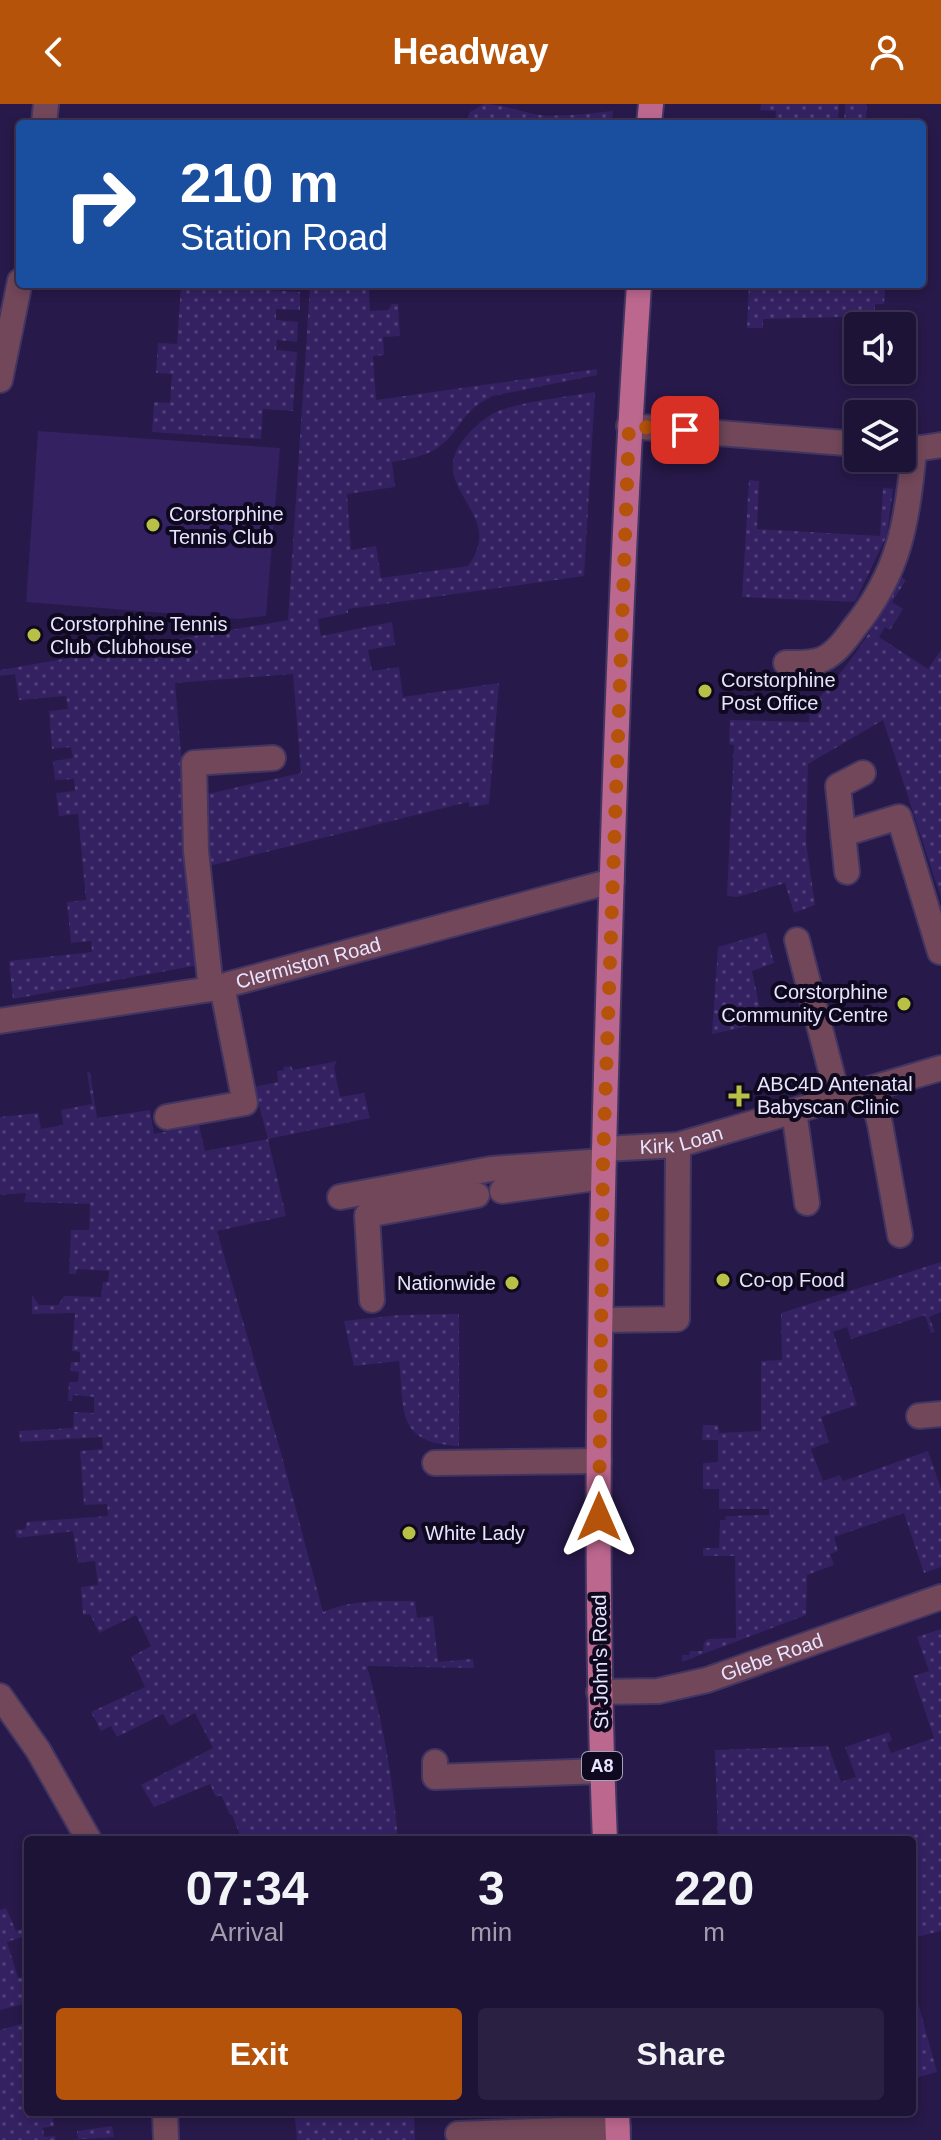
<!DOCTYPE html>
<style>
body{margin:0;font-family:Arial,sans-serif;background:#2a2042;color:#f1f3f6;height:100vh;display:flex;flex-direction:column;font-size:30px;white-space:nowrap}
*{box-sizing:border-box;margin:0}
p{font-size:26px;color:#a09ead}
.icon{flex:none;width:44px;height:44px;fill:none;stroke:currentColor;stroke-width:2;stroke-linecap:round;stroke-linejoin:round}
.map{position:relative;flex:1;overflow:hidden}
.panel{position:absolute;left:24px;top:1732px;width:892px;height:280px;display:flex;flex-direction:column;background:#1d1337;border-radius:8px;box-shadow:0 4px 12px #0003,0 0 0 2px #3b3252}
.panel>*{flex:none}
.guide{position:absolute;left:16px;top:16px;width:910px;height:168px;border-radius:8px;box-shadow:0 4px 12px #0003,0 0 0 2px #3b3252;background:#1a4fa0;color:#fff;overflow:hidden}
.fabs{position:absolute;left:844px;top:208px;display:grid;gap:16px}
.fabs a{display:grid;place-items:center;width:72px;height:72px;border-radius:8px;background:#1d1337;box-shadow:0 4px 12px #0003,0 0 0 2px #3b3252;font-size:40px}
.pin{position:absolute;display:grid;place-items:center;width:68px;height:68px;color:#fff;margin:-34px;border-radius:16px;box-shadow:0 4px 12px #0006}
.me{position:absolute;width:88px;margin:-44px;rotate:0deg;stroke-linejoin:round;filter:drop-shadow(0 0 6px #0008)}
.turn{display:flex;align-items:center;gap:28px;height:168px;padding:0 32px;font-size:36px}
.turn .icon{width:104px;height:104px;stroke-width:2.5}
.turn b{display:block;font-size:56px;line-height:68px}
.eta{display:flex;justify-content:space-evenly;align-items:center;height:136px;text-align:center}
.eta b{font-size:48px;font-weight:800;line-height:56px}
.button{display:flex;gap:16px;margin-top:auto;padding:16px 32px}
.button a{flex:1;height:92px;border-radius:8px;background:#b45309;color:#fff;font-size:32px;font-weight:800;line-height:92px;text-align:center}
.button a+a{background:#2a2042;color:#f1f3f6}
header{display:flex;justify-content:space-between;align-items:center;height:104px;padding:0 32px;background:#b45309;color:#fff;font-size:36px;font-weight:800}
.map>svg:first-child{display:block}
.grass{fill:url(#grass-dots)}
.pitch{fill:#342162}
.lines{fill:none;stroke-linecap:round;stroke-linejoin:round}
.minor-casing{stroke:#423562;stroke-width:28}
.major-casing{stroke:#423562;stroke-width:28}
.minor{stroke:#714759;stroke-width:24}
.major{stroke:#bc678e;stroke-width:24}
.route{stroke:#b45309;stroke-width:14;stroke-dasharray:0 25.2}
.poi-dot{fill:#b9c046;stroke:#0e091e;stroke-width:3}
.labels{text-anchor:middle;dominant-baseline:central;stroke-width:8;stroke-linejoin:round;paint-order:stroke}
.shield{fill:#0e091e;stroke:#a7a2ba;stroke-width:2}
.shield-label{font-size:18px;font-weight:bold;fill:#e8e4fd}
.poi-label{font-size:20px;fill:#e8e4fd;stroke:#0e091e;text-anchor:start}
.street-label{font-size:20px;fill:#e8e4fd;stroke:#0e091e}
</style>
<header><svg class="icon" aria-label="back" viewBox="0 0 24 24"><path d="M15 5l-7 7 7 7"/></svg>Headway<svg class="icon" aria-label="person" viewBox="0 0 24 24"><circle cx="12" cy="8" r="4"/><path d="M4 21q1-7 8-7t8 7"/></svg></header>
<div class="map">
<svg width="941" height="2036" viewBox="0 0 941 2036">
<defs>
<pattern id="grass-dots" width="8" height="8" patternUnits="userSpaceOnUse" patternTransform="scale(2)"><rect width="8" height="8" fill="#342162"/><path d="M2 2h.1M6 6h.1" fill="none" stroke="#514179" stroke-width="1.8" stroke-linecap="round"/></pattern>
</defs>
<rect width="100%" height="100%" fill="#271949"/>
<path class="grass" d="M484,0C504,0 522,9 541,11C565,13 589,9 613,7L612,20H464L470,8Z
M761,0H839L838,20H775L776,7L760,6Z
M845,0H867L866,15L884,16V20H844Z
M260,180H433V182L369,186L370,207L388,206L392,200H398L400,232L383,233L384,251L373,252L376,296L597,265V271L493,292C459,307 461,329 436,345C423,353 407,355 392,358L395,383L347,390L351,446L376,442L381,474L468,462C510,406 417,384 469,329C479,319 490,309 504,305C533,296 565,293 595,288L584,472L348,505V509L318,515L321,532L392,518L395,541L368,546L372,567L399,563L403,593L499,579L489,700L470,703L468,698L205,763L209,753L207,690L301,669L293,570L175,579L199,861L13,895L9,857L92,848L91,837L71,839L67,798L86,796L78,710L59,712L56,689L75,687L74,675L55,676L53,657L73,654L71,643L52,645L49,607L68,605L66,592L19,596L15,570L0,572V566L288,516L310,183Z
M749,180H876V185H885L884,200H875V222H858V248H845L847,213L763,215V224H747Z
M181,181L300,188V206L276,205V216L298,218L297,238L277,236L276,246L297,248L293,307L263,305L261,335L152,328L154,298L170,299L172,270L156,269L158,239L177,240Z
M749,376L759,377L757,425L880,432L883,384L893,385L887,431L855,498L742,493Z
M901,473L906,476L892,498L903,505L890,526L885,523L879,533L928,565L941,546V794L883,616L808,660L806,738L815,801L794,809L785,779L737,793L727,792L734,641L729,640L730,616L809,618V604C848,565 876,522 901,473Z
M766,829L774,859L752,867L763,919L712,930L718,843Z
M337,957L334,963L340,993L364,989L370,1014L268,1035L286,1112L217,1127L283,1356L323,1508C352,1495 383,1497 415,1497L417,1514L433,1512L438,1558L473,1555L474,1564L367,1562C383,1619 393,1676 398,1736H242L232,1711H230L221,1691L216,1693L210,1680L154,1703L141,1681L213,1644L195,1609L170,1622L163,1610L117,1633L111,1622L101,1627L91,1608L145,1583L131,1553L151,1542L136,1511L99,1529L90,1510L83,1511L81,1483L98,1481L95,1457L78,1459L73,1427L17,1434L15,1426L25,1425L27,1418L108,1412L107,1400L84,1401L80,1347L103,1345L102,1333L20,1338L19,1327L73,1324L74,1308L94,1309V1293L73,1291L72,1297H68L69,1278H78L79,1268L70,1267L71,1258H80V1248L72,1247L75,1209L32,1210V1191L39,1201H58L64,1192L101,1193L103,1178H108L109,1167L77,1165L76,1170H69L71,1126H89L90,1100L24,1098L26,1089L0,1091V1013L38,1009L41,1025L63,1021L61,1006L92,1000L87,968H90L97,1014L150,1006L154,1030L199,1021L205,1047L268,1035L254,983L278,978L277,967L284,966L283,963L291,962L293,966Z
M941,1158V1208L929,1213L935,1228L931,1229L925,1211L851,1235L847,1223L833,1228L857,1301L821,1313L829,1338L811,1345L823,1377L840,1371L843,1377L928,1347L941,1385V1463L924,1469L904,1409L834,1433L838,1447L830,1450L834,1461L807,1471L806,1511L682,1558V1551H689L690,1547H703L704,1539L708,1535L736,1534L735,1452H703V1444H719L720,1416H725L726,1412L769,1411V1405H719V1385H703V1359L718,1358V1336H702L703,1321H718L719,1329L761,1327V1257L782,1256L781,1209Z
M459,1210V1342C394,1339 405,1305 399,1257L354,1262L344,1217L399,1211Z
M941,1525V1827L912,1834V1736H718L715,1646L828,1642L841,1678L856,1673L845,1643L889,1628L892,1636L887,1639L891,1649L934,1634L913,1572L929,1567L917,1533Z
M6,1804L16,1827L28,1823V1831L7,1838L18,1874L28,1871V1899L0,1906V1806Z
M912,1877L937,1968L912,1975Z
M28,1918V2008H48L52,2011L54,2022L43,2024L44,2033L55,2032L56,2036H0V1926Z
M284,2008H414L415,2036H297L295,2013L284,2014Z
M112,2022L114,2033L70,2036L78,2035L77,2027Z"/>
<path class="pitch" d="M38,327L280,344L266,512L239,515L26,498Z"/>
<g class="lines">
<g class="minor-casing">
<g id="minor">
<path d="M44,20L46,0"/>
<path d="M0,276L20,177"/>
<path d="M629,322L858,340"/>
<path d="M902,344H922L941,341"/>
<path d="M786,559C797,559 812,560 823,555C836,549 846,535 854,524C900,468 908,415 914,345"/>
<path d="M863,669L838,682L843,730L899,713L940,848"/>
<path d="M843,730L847,768"/>
<path d="M797,836L838,994"/>
<path d="M211,885L196,747L194,659L273,654"/>
<path id="s1" d="M0,917L211,885L612,777"/>
<path d="M871,985L880,1020L900,1131"/>
<path d="M794,1007L807,1099"/>
<path d="M167,1013L245,999L222,882"/>
<path id="s2" d="M604,1045L678,1041L941,964"/>
<path d="M502,1087L603,1073"/>
<path d="M340,1093L491,1065L603,1057"/>
<path d="M372,1196L367,1111L477,1091"/>
<path d="M601,1216L677,1215L678,1041"/>
<path d="M919,1312L941,1310"/>
<path d="M435,1359L599,1357"/>
<path id="s3" d="M599,1588L658,1587L707,1576L941,1493"/>
<path d="M0,1592L38,1646L89,1736"/>
<path d="M435,1658V1673L602,1667"/>
<path d="M165,2008L166,2036"/>
<path d="M458,2030L618,2024"/>
</g>
</g>
<g class="major-casing">
<path id="major" d="M649,20L651,0
M605,1736C593,1457 600,1178 608,899C615,659 623,419 639,180
M617,2008L618,2036"/>
</g>
<use href="#minor" class="minor"/>
<use href="#major" class="major"/>
</g>
<g class="lines">
<path class="route" d="M599,1413L603,1057L629,322L685,326"/>
</g>
<g class="poi-dot">
<circle cx="153" cy="421" r="8"/>
<circle cx="34" cy="531" r="8"/>
<circle cx="705" cy="587" r="8"/>
<circle cx="904" cy="900" r="8"/>
<path d="M735 980h8v8h8v8h-8v8h-8v-8h-8v-8h8z"/>
<circle cx="723" cy="1176" r="8"/>
<circle cx="512" cy="1179" r="8"/>
<circle cx="409" cy="1429" r="8"/>
</g>
<g class="labels">
<rect class="shield" x="582" y="1648" width="40" height="28" rx="6"/>
<g class="shield-label">
<text x="602" y="1662">A8</text>
</g>
<g class="poi-label">
<text x="169" y="410">Corstorphine<tspan x="169" dy="23">Tennis Club</tspan></text>
<text x="50" y="520">Corstorphine Tennis<tspan x="50" dy="23">Club Clubhouse</tspan></text>
<text x="721" y="576">Corstorphine<tspan x="721" dy="23">Post Office</tspan></text>
<text x="888" y="888" text-anchor="end">Corstorphine<tspan x="888" dy="23">Community Centre</tspan></text>
<text x="757" y="980">ABC4D Antenatal<tspan x="757" dy="23">Babyscan Clinic</tspan></text>
<text x="739" y="1176">Co-op Food</text>
<text x="496" y="1179" text-anchor="end">Nationwide</text>
<text x="425" y="1429">White Lady</text>
</g>
<g class="street-label">
<text stroke="none"><textPath href="#s1" startOffset="314">Clermiston Road</textPath></text>
<text stroke="none"><textPath href="#s2" startOffset="78">Kirk Loan</textPath></text>
<text stroke="none"><textPath href="#s3" startOffset="178">Glebe Road</textPath></text>
<text transform="translate(600 1558) rotate(-91)">St John's Road</text>
</g>
</g>
</svg>
<div class="fabs">
<a><svg class="icon" aria-label="sound" viewBox="0 0 24 24"><path d="M4 9h4l5-4v14l-5-4H4zM17 9q2 3 0 6"/></svg></a>
<a><svg class="icon" aria-label="layers" viewBox="0 0 24 24"><path d="M12 4l9 5-9 5-9-5zM3 14l9 5 9-5"/></svg></a>
</div>
<div class="pin" style="left:685px;top:326px;background:#d93025"><svg class="icon" aria-label="arrive" viewBox="0 0 24 24"><path d="M6 21V4h12l-3 4 3 4H6"/></svg></div>
<svg class="me" style="left:599px;top:1413px" viewBox="-20 -20 40 40"><path d="M0-17L14 15 0 8-14 15z" fill="#b45309" stroke="#fff" stroke-width="4"/></svg>
<div class="guide">
<div class="turn"><svg class="icon" aria-label="right" viewBox="0 0 24 24"><path d="M7 20v-9h11M14 6l5 5-5 5"/></svg><div><b>210 m</b>Station Road</div></div>
</div>
<section class="panel">
<div class="eta">
<div><b>07:34</b><p>Arrival</p></div>
<div><b>3</b><p>min</p></div>
<div><b>220</b><p>m</p></div>
</div>
<div class="button"><a>Exit</a><a>Share</a></div>
</section>
</div>
